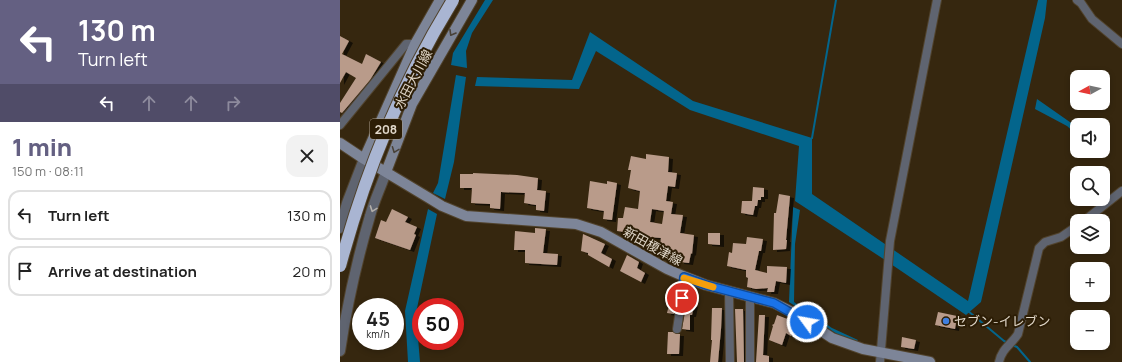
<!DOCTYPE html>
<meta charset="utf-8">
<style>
body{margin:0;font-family:Manrope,"Noto Sans JP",sans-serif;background:#f2f2f2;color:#222;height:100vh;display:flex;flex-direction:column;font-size:15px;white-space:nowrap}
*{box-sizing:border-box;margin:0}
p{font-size:13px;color:#767676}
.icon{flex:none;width:22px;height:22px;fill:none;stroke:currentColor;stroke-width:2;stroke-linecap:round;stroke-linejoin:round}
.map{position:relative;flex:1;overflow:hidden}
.sheet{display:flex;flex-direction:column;background:#fff;width:340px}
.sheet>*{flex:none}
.banner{background:#646082;color:#fff;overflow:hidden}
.needle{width:26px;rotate:262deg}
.tools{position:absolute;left:730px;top:70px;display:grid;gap:8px}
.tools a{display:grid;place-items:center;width:40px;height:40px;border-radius:8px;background:#fff;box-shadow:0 2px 6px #0003;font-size:20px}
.speed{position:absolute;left:12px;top:298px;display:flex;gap:8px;font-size:20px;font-weight:700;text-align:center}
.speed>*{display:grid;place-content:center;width:52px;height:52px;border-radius:50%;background:#fff;box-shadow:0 2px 6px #0003;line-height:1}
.speed small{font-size:10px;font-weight:400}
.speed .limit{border:6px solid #d22;background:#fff;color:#111}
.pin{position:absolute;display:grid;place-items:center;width:34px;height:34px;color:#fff;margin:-17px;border:2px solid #fff;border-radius:50%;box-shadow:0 1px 4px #0007}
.me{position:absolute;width:44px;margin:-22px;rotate:302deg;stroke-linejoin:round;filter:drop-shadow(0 0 3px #0008)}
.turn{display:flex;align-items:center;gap:14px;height:84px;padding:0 12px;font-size:18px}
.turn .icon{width:52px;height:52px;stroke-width:2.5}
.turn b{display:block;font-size:28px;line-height:34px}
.lanes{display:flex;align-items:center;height:38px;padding:0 12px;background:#0003;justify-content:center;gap:20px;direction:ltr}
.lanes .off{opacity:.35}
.round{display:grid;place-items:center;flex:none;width:42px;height:42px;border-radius:12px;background:#f2f2f2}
.headline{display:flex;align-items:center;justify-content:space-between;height:68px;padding:0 12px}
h1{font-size:24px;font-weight:800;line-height:30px;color:#646082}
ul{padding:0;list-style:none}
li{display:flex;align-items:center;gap:12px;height:50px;margin:0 8px 6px;padding:0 4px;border:2px solid #e0e0e0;border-radius:12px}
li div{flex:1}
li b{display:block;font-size:15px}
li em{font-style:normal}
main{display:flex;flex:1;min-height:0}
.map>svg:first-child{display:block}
.water{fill:#03658c}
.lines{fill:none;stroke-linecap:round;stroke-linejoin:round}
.stream{stroke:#03658c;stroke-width:2}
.building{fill:#b99b8a;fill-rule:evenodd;filter:url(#shadow)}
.minor-casing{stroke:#51432d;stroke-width:10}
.tertiary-casing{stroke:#51432d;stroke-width:12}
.secondary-casing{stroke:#51432d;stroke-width:12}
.minor{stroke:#5f6470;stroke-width:8}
.tertiary{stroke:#5f6470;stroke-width:10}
.secondary{stroke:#7d8598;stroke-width:10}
.motorway-bridge-casing{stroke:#51432d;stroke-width:14;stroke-linecap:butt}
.motorway-bridge{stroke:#a9b5d2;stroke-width:12}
.oneway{stroke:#484138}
.oneway2{stroke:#b3afaa}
.route-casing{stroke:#114b97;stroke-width:10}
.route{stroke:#1a73e8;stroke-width:7}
.slow{stroke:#f59e0b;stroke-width:7}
.shop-dot{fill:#3f7fe0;stroke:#2c1d05;stroke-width:1.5}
.labels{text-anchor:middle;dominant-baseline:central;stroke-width:4;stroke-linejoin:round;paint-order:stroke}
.shield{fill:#2c1d05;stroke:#aa9f8e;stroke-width:1}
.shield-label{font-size:12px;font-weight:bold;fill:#e0d7c9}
.street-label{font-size:13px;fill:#e0d7c9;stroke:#2c1d05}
.poi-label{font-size:13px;fill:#e0d7c9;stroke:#2c1d05;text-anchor:start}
</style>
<main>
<section class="sheet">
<div class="banner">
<div class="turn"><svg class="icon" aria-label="left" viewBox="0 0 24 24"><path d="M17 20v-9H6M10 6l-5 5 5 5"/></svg><div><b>130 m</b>Turn left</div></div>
<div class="lanes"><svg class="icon" aria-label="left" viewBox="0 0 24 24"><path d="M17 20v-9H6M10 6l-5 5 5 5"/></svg><svg class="icon off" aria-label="ahead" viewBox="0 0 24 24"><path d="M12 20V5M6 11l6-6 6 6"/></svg><svg class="icon off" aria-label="ahead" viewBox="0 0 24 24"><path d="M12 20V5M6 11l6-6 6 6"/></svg><svg class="icon off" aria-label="right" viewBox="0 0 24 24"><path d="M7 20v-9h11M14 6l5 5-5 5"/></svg></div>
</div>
<div class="headline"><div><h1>1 min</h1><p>150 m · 08:11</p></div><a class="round"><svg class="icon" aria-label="close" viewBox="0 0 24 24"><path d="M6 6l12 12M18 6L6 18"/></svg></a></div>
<ul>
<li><svg class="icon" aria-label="left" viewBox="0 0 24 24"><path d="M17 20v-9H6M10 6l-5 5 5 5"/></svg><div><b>Turn left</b></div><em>130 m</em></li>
<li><svg class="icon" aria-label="arrive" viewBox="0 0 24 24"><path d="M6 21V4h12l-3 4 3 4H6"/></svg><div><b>Arrive at destination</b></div><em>20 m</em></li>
</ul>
</section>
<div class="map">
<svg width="782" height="362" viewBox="0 0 782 362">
<defs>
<filter id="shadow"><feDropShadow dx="4" dy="2" stdDeviation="0" flood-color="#0009"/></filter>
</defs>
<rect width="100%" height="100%" fill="#36270f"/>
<path class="water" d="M145,0H153L132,33L126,51L127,68L111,65L113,53Z
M698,0H707L705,18L641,302L626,315L542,258L455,201L459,146L350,110L256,51L239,89L135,86L137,77L232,80L250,32L353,101L472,138V194L628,301Z
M116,75L126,77L114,162L105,199L93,193L98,183Z
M697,99L737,127V135L727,126L695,109Z
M453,207L460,210L455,244L454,302L492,328L518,340L516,342L503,338L449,302Z
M88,209L97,214L76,313L80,362H68L65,311Z"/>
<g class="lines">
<path class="stream" d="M472,138L496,0
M628,311L664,341L668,343
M672,345L677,347L690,362"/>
</g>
<path class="building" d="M0,36L9,41L2,54L22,64L26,54L41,62L30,80L2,113L0,112V103L16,78L6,72L0,83Z
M306,154L329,157L328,172L337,173L335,187L328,186L326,201L333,202L331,214L343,215L340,233L354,235L352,254L351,253L349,263L340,262L341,254L319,251L321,238L308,237V240L294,238L295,232L284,230V232L277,231L278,218H283L285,207L298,209L300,191L288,188L291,170H288L291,156L306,159ZM312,209L324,211L322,224L310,222Z
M133,173L177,175L198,178L197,190L206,191L204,211L196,210V205L184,203L185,193L161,192L160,209L150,208V204L131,203L132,188H120V174H133Z
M250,181L267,184V181L277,183L272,220L263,219L264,211L247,208Z
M413,187L424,188V197H421V200H418L417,206H415L413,215L401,213L402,201H412Z
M439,194L450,196L446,240H447L446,249L433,250L434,213H436Z
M52,209L68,217L65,222L77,227L74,234L76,235L70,250L35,238L41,220L46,222Z
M195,228L206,229L203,253L218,254L217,265L185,263V250H174L175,231L195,233Z
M368,233H380V245L368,244Z
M243,234L265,244L261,253L272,259L269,267L248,255V253L241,251Z
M407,237L423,239L421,251H419L415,270L427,273V266L447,267L446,283L436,281L434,292H427L428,288L416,289L407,287L408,278L406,277V270L387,266L389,252L392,253L393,243L406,244Z
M287,255L299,262L297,268L305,273L301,282L280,271Z
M333,289L337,290L334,314L327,313Z
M348,295H352L350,305H354L352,315H350V330L342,329Z
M372,308H382L381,329L378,362H370L372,340H371Z
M395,309H403L404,362H397Z
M598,312L617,316L615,329L595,325Z
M419,315H425L423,355L429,356V362H416Z
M437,315L450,320L448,327L452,328L451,336L446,333L442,345L429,340L433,326L432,325L434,324Z
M328,332H333L337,334H340L339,354H327Z
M562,337L576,340L574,349L561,347Z"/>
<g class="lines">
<g class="minor-casing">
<path id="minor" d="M737,0L741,3L752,19L782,44
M0,125L66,44H75
M744,221L782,191
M389,291L390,362
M410,296V362
M337,329L345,277
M540,362L550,241L597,0
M659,362C662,348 671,345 678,334L699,248L705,242L721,237L737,226"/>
</g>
<g class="tertiary-casing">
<path id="tertiary" d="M0,228L7,203L24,159
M0,351C7,305 17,260 30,216C34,201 41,187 46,172"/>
</g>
<g class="secondary-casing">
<path id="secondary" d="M0,143L24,159L89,198L102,206L126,216L236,224L261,232L327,269L343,276L366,285L434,303L454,313L492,338L523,349L590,362
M24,159L75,44L100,0
M46,172L72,104L132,0"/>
</g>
<use href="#minor" class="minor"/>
<use href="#tertiary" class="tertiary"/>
<use href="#secondary" class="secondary"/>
<g class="motorway-bridge-casing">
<path id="motorway-bridge" d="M0,266C26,170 61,85 113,0"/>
</g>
<use href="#motorway-bridge" class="motorway-bridge"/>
</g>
<defs><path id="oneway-chevron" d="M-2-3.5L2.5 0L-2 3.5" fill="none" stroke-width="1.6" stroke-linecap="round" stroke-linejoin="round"/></defs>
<g class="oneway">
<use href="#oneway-chevron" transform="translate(112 33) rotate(120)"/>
<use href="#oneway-chevron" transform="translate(55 150) rotate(111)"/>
</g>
<use class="oneway2" href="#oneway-chevron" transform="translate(33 209) rotate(110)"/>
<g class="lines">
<g class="route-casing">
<path id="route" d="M342,298L344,277L366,285L434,303L467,322"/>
</g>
<use href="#route" class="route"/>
<path class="slow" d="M344,278L373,287"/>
</g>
<circle class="shop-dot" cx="606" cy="321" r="4"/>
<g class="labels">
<rect class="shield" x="30" y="119" width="32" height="20" rx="3"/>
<g class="shield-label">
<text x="46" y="129">208</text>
</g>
<g class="street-label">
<text transform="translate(73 79) rotate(-62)">水田大川線</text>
<text transform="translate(313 246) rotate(29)">新田榎津線</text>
</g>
<g class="poi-label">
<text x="614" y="321">セブン-イレブン</text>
</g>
</g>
</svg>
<div class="tools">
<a><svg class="needle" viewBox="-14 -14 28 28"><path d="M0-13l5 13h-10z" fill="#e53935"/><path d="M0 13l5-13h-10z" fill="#767676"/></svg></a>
<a><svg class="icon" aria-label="sound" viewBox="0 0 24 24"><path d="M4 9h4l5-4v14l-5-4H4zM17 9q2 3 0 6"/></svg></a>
<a><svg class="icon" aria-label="search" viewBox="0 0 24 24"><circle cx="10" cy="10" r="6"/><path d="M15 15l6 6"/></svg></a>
<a><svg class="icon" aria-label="layers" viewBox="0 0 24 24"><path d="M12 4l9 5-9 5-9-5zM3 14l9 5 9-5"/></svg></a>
<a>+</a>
<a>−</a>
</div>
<div class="speed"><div>45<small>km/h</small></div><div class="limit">50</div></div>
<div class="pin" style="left:342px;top:298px;background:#d93025"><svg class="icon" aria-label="arrive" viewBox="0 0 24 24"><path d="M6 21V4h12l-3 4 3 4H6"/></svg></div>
<svg class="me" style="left:467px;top:322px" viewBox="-20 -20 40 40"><circle r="17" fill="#1a73e8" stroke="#fff" stroke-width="3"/><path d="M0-11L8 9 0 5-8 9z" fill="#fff"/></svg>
</div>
</main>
